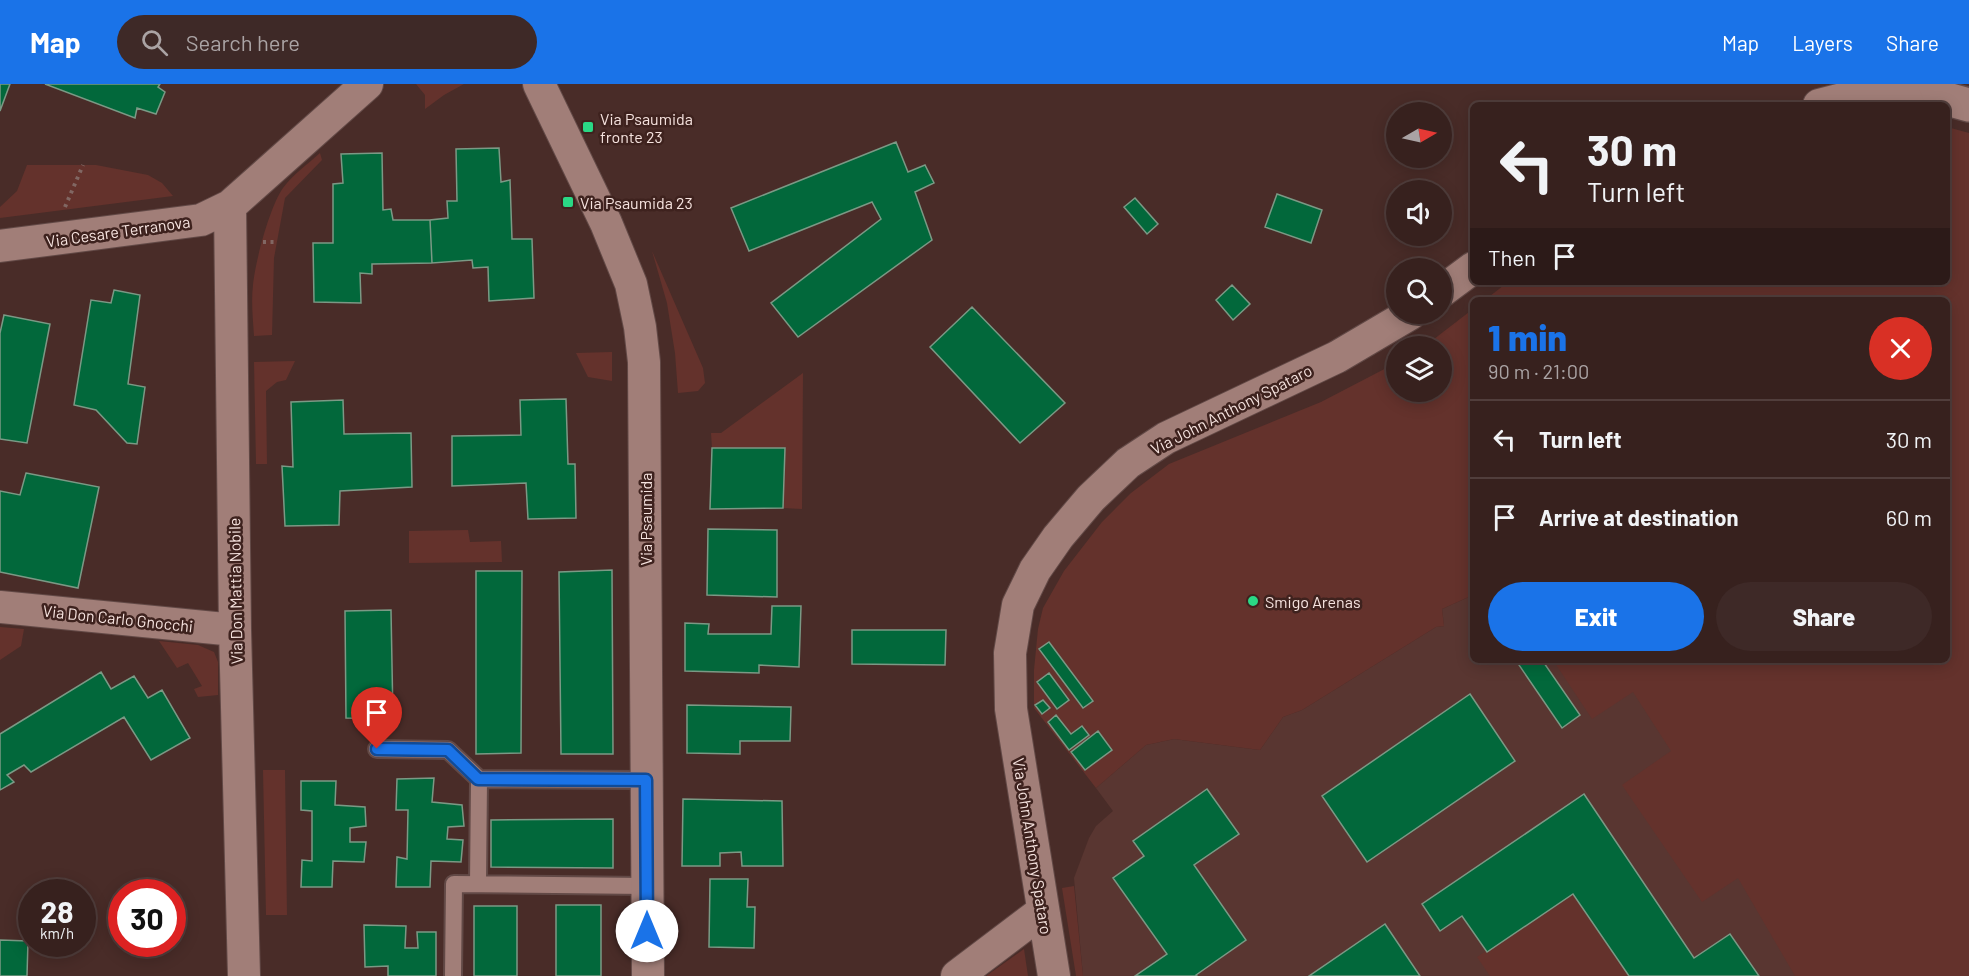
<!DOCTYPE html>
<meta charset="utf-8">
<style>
body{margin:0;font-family:Barlow,sans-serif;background:#3e2927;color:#f1f3f6;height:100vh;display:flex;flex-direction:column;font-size:22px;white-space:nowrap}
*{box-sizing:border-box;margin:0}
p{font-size:20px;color:#aaa3a4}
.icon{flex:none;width:33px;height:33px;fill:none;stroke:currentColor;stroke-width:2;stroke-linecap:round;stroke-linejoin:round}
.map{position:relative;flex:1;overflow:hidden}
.drawer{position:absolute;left:1470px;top:213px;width:480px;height:366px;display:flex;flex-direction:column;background:#37211e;border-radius:9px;box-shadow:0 3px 15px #0003,0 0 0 2px #513e3c}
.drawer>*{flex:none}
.top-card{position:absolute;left:1470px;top:18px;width:480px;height:183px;border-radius:9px;box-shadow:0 3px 15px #0003,0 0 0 2px #513e3c;background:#37211e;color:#f1f3f6;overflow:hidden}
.needle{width:39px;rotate:81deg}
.tools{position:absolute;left:1386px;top:18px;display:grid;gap:12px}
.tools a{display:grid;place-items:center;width:66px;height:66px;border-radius:50%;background:#37211e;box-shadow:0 3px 15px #0003,0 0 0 2px #513e3c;font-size:30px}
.speed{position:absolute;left:18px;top:795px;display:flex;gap:12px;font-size:30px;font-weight:700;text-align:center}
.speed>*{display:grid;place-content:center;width:78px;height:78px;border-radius:50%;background:#37211e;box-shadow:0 3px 15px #0003,0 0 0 2px #513e3c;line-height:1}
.speed small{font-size:15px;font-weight:400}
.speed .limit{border:9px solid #d22;background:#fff;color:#111}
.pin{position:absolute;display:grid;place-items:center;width:51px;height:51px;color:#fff;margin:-62px -26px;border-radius:50% 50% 50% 0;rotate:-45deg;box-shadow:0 0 6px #0007}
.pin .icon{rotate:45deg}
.me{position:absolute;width:66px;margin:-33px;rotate:0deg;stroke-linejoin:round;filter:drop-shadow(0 0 4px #0008)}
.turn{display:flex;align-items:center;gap:21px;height:126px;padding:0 18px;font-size:27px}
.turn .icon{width:78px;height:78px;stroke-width:2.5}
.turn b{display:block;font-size:42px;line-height:51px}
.then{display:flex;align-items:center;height:57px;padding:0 18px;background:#0003;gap:12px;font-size:22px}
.round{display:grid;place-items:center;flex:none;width:63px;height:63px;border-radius:32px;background:#3e2927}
.summary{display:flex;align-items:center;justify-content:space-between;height:102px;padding:0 18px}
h1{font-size:36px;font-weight:800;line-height:45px;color:#1a73e8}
.primary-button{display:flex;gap:12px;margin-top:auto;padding:12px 18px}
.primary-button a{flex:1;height:69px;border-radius:36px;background:#1a73e8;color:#fff;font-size:24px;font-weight:800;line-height:69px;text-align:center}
.primary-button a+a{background:#3e2927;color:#f1f3f6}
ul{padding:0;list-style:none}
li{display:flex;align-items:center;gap:18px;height:78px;padding:0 18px;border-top:2px solid #513e3c}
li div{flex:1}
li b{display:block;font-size:22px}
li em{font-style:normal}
header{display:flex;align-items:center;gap:36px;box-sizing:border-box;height:84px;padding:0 30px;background:#1a73e8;color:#fff}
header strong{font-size:28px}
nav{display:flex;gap:33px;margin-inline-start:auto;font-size:21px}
.search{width:420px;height:54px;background:#3e2927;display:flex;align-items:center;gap:15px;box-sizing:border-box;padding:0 21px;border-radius:33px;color:#aaa3a4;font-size:22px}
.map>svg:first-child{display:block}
.built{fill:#593631}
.green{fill:#64322c}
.building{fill:#02683b;stroke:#7b9985;stroke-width:1.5}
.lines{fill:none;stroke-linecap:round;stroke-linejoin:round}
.service-casing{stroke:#624946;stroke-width:20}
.minor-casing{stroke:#624946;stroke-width:34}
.tertiary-casing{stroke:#624946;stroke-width:36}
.path{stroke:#816763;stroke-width:4;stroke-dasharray:3 4.5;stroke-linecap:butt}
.service{stroke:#a17e78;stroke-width:16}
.minor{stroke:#a17e78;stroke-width:32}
.tertiary{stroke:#a17e78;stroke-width:33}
.route-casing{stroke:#114b97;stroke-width:15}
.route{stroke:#1a73e8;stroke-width:10}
.poi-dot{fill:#2ad885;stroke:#3e221e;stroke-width:2}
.labels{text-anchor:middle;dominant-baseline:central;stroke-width:5;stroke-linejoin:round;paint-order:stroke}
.poi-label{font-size:16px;fill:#f6e3df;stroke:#3e221e;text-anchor:start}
.street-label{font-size:16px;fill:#f6e3df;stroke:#3e221e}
</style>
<header>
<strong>Map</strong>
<div class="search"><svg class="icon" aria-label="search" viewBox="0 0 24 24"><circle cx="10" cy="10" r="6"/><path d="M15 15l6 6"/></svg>Search here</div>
<nav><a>Map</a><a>Layers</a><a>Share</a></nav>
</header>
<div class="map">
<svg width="1969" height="892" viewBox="0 0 1969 892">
<rect width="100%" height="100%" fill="#492c28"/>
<path class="built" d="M1473,511V576H1666L1833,892H1083L1074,794L1089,754L1096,742L1113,727L1096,704L1146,661L1174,655L1260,666L1283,633L1302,626L1436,543L1444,542L1442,525Z"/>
<path class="green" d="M416,0H464L444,11L425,25V11Z
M1947,43L1969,49V892H1795L1738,794L1702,818L1622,701L1671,667L1633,608L1592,635L1553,576H1947V216H1485L1508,198H1947Z
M320,69L322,76L285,114L274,174L272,251L254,252C253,236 251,218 253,201C255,178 270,122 283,104C293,90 308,80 320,69Z
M27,81H96L148,91L162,99L173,112L0,134V123L17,107Z
M652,167L703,284L705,299L698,307L678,309L675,269L667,219Z
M1473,225V511L1442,525L1444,542L1436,543L1302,626L1283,633L1260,666L1174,655L1146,661L1096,704L1034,624V586L1038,545L1043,524L1064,487L1102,438L1131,409L1169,380L1321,318L1396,279V308H1442V262H1425Z
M612,268V297L588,293L576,269Z
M295,277L286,296L277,298L266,307L267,380H256L254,278Z
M803,289L802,425L783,424L785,364H712L711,349H721Z
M468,446L470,458L501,457L502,478L409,479V447Z
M0,543L24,545L21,562L0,576Z
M159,557L198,561L214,568L218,578V611L198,613L194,605L202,602L188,579L177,584Z
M263,686H285L287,831H266Z
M1074,802L1083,892H1076L1062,804Z
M1573,810L1629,892H1490L1477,873Z
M1024,865L1028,892H986Z"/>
<path class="building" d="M0,0H10L0,27Z
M45,0H160L158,3L165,8L156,30L137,24L135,34Z
M896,58L908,88L925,81L934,99L915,108L932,156L798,253L771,219L881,135L872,118L749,167L731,124Z
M499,64L501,98L510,96L512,155H532L534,214L489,217L488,183L473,184L472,176L432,179L430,136L448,134L447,117H457L456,65Z
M382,69L383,126L391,125L393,136H430L432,179L372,180V190L360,189L361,219L314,218L313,159H333V100L343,99L341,70Z
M1277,110L1322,126L1311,159L1265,143Z
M1135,114L1158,140L1147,150L1124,123Z
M1232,201L1250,220L1233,236L1216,216Z
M114,206L140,211L128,300L145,303L137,360L127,359L96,326L74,321L91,216L111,219Z
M972,223L1065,319L1020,359L930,263Z
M4,231L50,240L27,359L0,355V249Z
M566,315L568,380H575L576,434L528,435L526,399L452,402V352L521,351L520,316Z
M343,316L344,350L411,349L412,403L340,407L339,441L285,442L282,382L293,383L291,318Z
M712,364H785L783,424L710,425Z
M26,389L99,403L78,504L0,488V407L20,411Z
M708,445L777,446V513L707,511Z
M612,486L613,670H561L559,488Z
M476,487H522L521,669L476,670Z
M772,522H801L799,583L759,581V589L685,587V539L709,540L708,550H771Z
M391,526L393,635L346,634L345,527Z
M852,546H946L945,581L852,580Z
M1049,558L1093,617L1083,624L1039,565Z
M1526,576H1542L1580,631L1562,644L1519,581Z
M101,588L111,605L134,592L148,614L162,606L190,654L151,676L124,633L31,688L24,681L7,691L14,698L0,706V650Z
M1049,589L1069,616L1057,625L1037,598Z
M1470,610L1515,677L1367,778L1322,712Z
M1043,616L1050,624L1042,630L1035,621Z
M687,621L791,623L790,657H740V670L687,669Z
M1056,631L1071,650L1082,642L1089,651L1069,666L1048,638Z
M1098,647L1112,666L1085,686L1071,668Z
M434,694L432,718L462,721L464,742L448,743L447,755L463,756L461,778L431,777L430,803H396L397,773L407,775L408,726H396L397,695Z
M301,697H336L335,721L365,723L366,742L350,744V758H366L364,778L333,777L332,803H301L302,776L312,777V727L301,726Z
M1207,705L1239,750L1194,781L1246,856L1196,891L1197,892H1135L1167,870L1113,794L1144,772L1133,757Z
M1584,710L1694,874L1730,850L1759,892H1629L1573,810L1487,868L1462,832L1440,847L1422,820Z
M683,715L782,717L783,782H742L741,768L720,769V782H682Z
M613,735V784L491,783V736Z
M710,795H748L747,823H755L754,864L709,863Z
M556,821H601V892H556Z
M474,822H517V892H474Z
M1385,840L1420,892H1309Z
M364,841L406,842L405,864H418L417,848H436V892H388V882L365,883Z
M0,856L28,857L27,892H0Z"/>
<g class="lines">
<g class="service-casing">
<path id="service" d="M377,665L448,666L479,695
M478,800L479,695L646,696
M453,892L454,800L647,802"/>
</g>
<g class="minor-casing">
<path id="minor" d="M539,0L606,139L631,200L640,243L644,278L648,892
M1819,21L1854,12L1892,8L1940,13
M230,122L235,546L244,892
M0,162L201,136L230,122L367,0
M1442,207L1473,184
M0,523L235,546
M957,892L1043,827
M1054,892L1011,625L1010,569L1018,521L1035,486L1058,453L1091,414L1128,379L1166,354L1337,273L1410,230"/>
</g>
<g class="tertiary-casing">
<path id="tertiary" d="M1935,0L1940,13L1969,21"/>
</g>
<path class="path" d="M65,123L83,81
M263,158H276"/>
<use href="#service" class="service"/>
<use href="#minor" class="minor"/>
<use href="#tertiary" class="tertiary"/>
</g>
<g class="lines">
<g class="route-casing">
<path id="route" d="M377,665L448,666L478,695L646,696L647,847"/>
</g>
<use href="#route" class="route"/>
</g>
<g class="poi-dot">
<rect x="582" y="37" width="12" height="12" rx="3"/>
<rect x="562" y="112" width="12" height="12" rx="3"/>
<circle cx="1253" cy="517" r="6"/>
</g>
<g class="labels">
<g class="poi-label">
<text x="600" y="34">Via Psaumida<tspan x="600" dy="18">fronte 23</tspan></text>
<text x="580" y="118">Via Psaumida 23</text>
<text x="1265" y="517">Smigo Arenas</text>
</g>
<g class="street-label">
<text transform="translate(118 147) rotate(-8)">Via Cesare Terranova</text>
<text transform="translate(1231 325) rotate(-27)">Via John Anthony Spataro</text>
<text transform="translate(645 435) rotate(-90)">Via Psaumida</text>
<text transform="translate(235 507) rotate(-91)">Via Don Mattia Nobile</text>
<text transform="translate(118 534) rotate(6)">Via Don Carlo Gnocchi</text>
<text transform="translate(1033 762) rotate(81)">Via John Anthony Spataro</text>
</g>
</g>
</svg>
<div class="tools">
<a><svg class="needle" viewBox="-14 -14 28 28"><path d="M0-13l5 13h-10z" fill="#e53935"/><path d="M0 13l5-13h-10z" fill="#aaa3a4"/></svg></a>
<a><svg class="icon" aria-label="sound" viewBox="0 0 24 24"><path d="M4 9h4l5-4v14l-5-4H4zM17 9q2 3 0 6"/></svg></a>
<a><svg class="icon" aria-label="search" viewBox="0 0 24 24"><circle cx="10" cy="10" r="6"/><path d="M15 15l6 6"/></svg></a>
<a><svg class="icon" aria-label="layers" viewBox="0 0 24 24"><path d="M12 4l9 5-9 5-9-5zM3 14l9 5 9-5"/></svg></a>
</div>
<div class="speed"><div>28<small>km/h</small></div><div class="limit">30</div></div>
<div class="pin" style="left:377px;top:665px;background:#d93025"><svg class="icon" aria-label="arrive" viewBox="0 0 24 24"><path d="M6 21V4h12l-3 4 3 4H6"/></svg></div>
<svg class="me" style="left:647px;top:847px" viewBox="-20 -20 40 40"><circle r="19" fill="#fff"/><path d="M0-13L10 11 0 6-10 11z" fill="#1a73e8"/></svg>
<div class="top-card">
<div class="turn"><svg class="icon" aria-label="left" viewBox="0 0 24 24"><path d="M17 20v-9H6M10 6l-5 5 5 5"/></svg><div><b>30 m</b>Turn left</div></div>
<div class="then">Then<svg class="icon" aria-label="arrive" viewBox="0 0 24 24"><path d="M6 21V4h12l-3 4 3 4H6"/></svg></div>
</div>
<section class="drawer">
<div class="summary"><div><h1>1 min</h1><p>90 m · 21:00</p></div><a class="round" style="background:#d93025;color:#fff"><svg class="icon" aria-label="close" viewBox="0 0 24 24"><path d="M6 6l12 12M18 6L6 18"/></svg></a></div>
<ul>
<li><svg class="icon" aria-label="left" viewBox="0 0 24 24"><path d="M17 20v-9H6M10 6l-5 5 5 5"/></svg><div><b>Turn left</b></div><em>30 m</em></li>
<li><svg class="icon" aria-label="arrive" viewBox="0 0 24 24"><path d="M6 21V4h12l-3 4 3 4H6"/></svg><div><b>Arrive at destination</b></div><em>60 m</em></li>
</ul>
<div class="primary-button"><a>Exit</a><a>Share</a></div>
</section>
</div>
